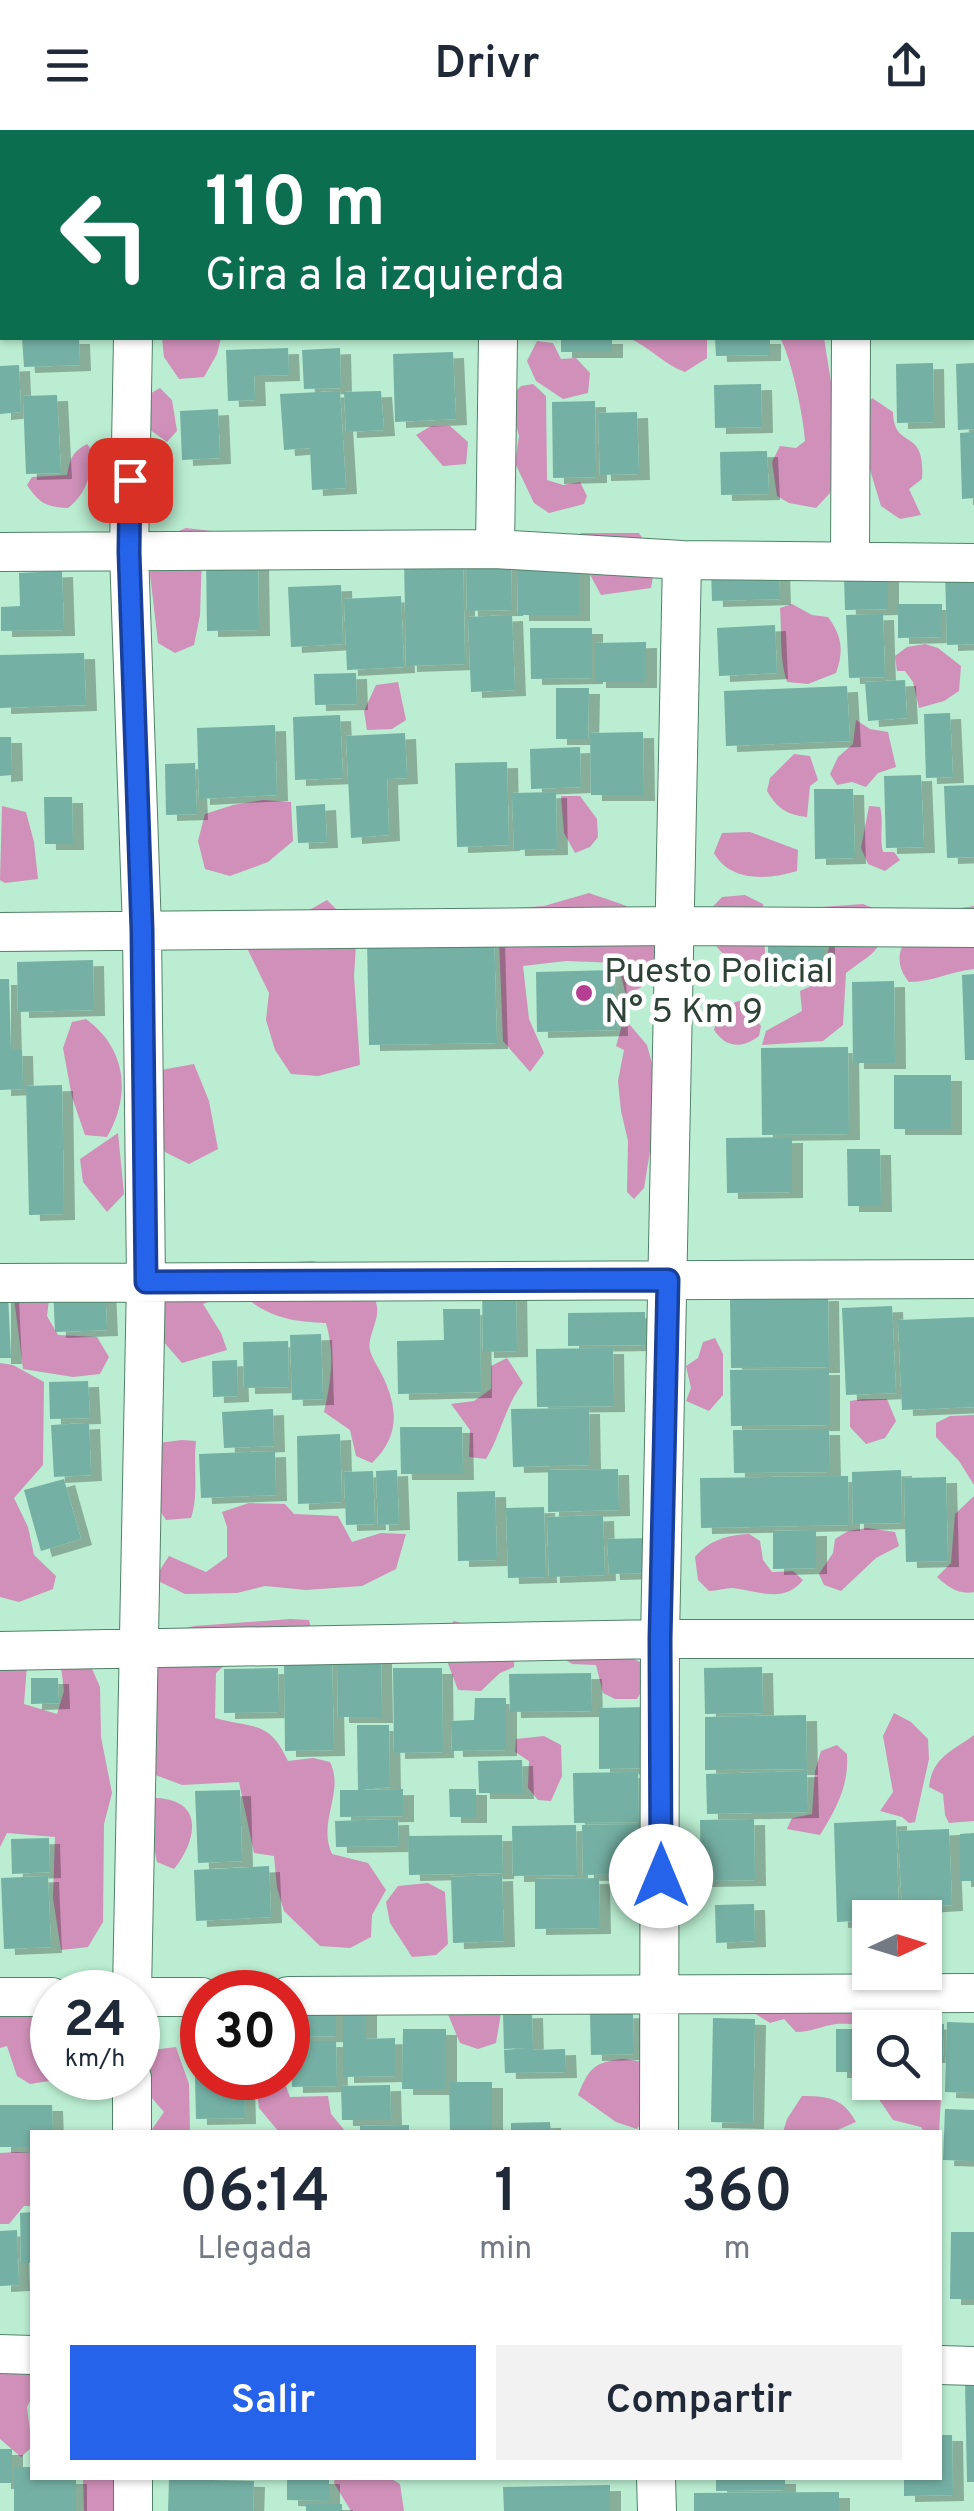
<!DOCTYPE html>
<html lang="es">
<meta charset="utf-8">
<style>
body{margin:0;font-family:Overpass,sans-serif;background:#f2f2f3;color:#1f2937;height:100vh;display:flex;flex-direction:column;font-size:38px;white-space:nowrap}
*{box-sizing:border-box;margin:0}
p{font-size:32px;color:#747a83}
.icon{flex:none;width:55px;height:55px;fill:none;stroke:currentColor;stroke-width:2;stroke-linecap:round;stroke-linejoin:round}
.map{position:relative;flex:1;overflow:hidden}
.drawer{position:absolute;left:30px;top:2000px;width:912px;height:350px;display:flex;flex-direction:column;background:#fff;border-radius:0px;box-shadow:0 2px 8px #0004}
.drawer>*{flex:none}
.banner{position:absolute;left:0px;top:0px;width:975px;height:210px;box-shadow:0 2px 8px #0004;background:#0b6e4f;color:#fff;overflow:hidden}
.needle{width:65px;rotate:86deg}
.tools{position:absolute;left:852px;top:1770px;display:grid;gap:20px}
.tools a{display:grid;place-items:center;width:90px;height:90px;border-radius:0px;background:#fff;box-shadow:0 2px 8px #0004;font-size:50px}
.speed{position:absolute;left:30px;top:1840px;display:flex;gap:20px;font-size:50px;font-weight:700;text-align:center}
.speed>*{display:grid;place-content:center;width:130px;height:130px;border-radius:50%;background:#fff;box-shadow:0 2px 8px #0004;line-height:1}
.speed small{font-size:25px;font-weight:400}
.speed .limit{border:15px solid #d22;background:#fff;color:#111}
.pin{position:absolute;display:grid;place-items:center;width:85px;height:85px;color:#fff;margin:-42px;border-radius:20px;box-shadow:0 5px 15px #0006}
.me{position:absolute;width:110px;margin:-55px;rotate:0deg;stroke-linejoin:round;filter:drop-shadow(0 0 8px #0008)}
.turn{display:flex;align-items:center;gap:35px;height:210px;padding:0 40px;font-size:45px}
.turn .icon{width:130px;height:130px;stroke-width:2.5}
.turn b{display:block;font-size:70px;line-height:85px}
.eta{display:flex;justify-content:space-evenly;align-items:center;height:170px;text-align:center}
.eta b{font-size:60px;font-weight:600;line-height:70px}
.action{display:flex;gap:20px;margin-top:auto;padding:20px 40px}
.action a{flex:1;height:115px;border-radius:0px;background:#2563eb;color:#fff;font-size:40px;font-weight:600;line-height:115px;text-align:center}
.action a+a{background:#f2f2f3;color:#1f2937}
header{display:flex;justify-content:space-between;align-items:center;height:130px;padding:0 40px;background:#fff;font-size:45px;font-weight:600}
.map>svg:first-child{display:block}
.forest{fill:#d090b9}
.building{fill:#74b0a4;filter:url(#shadow)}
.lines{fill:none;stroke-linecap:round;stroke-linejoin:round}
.minor-casing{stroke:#528269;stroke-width:40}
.minor{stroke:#fff;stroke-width:38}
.route-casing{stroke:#184099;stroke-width:25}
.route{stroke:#2563eb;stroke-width:18}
.poi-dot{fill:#b63f94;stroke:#fff;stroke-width:4}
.labels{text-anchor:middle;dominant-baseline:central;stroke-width:9;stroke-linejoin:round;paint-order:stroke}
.poi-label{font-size:35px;fill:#2e4237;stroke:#fff;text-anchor:start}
</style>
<header><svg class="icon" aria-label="menu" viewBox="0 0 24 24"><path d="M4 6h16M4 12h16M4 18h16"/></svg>Drivr<svg class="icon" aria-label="share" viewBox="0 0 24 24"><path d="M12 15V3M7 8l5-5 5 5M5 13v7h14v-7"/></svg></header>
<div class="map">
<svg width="974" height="2381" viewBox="0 0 974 2381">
<defs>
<filter id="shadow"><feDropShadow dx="11" dy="6" stdDeviation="0" flood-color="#0004"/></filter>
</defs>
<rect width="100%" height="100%" fill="#baedd1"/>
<path class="forest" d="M162,208H221L217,224L204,247L179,249L164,227Z
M629,208H707V228L685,242C663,234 651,218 629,208Z
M780,208H824L831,252L841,270L837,339L830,363L816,378L789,373L777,366L772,332L780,316L796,318L805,311C804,289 791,226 780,208Z
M537,211L553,213L561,229L576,228L590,243L588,263L563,269L536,251L527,231Z
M533,254L546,266L547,350L563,355L580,352L587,366L584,374L549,383L534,373L515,333L519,306L509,269L521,256Z
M160,258L172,270L177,301L167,312L149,299L146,266Z
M872,268L893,282C894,322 926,295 922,349L909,359L921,385L900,389L881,376L864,320V281Z
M431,296H450L468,312L466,334L443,336L416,305Z
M87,314L94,323C90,346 87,363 68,378C46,377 39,373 27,355L32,347L67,345C70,329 72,322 87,314Z
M186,398L220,402L226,422L202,425L200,485L194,515L175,523L158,513L150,444L152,419L165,407Z
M581,403H639C651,421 656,436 651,458L601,465L586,437L570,419Z
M792,474L812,485L828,487C842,506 844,521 836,543L808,554L787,552C779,529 782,503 780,478Z
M925,514L938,518L961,536L959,561L944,571L919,578L913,552L905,541H897L895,526L907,517Z
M398,552L406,590L392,599L367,600L364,581L376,555Z
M856,590L870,599L888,602L896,637L878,643L866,657L852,652L837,655L830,644L838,627L853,614Z
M794,624L810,626L818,650L810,656L807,687C787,685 777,678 767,661L770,648Z
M580,666L597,689L598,707L590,717L575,723L564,703L561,666Z
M263,670L291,672L293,711L268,732L230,746L205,739L198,711L205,684L233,675Z
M2,676L26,682L34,712L38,749L5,753L0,750Z
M869,676L880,677C884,693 879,706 883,722H894L900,730L885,741L868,734L861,718Z
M750,702L798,720L797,741C768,750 730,752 714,723L722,703Z
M589,763C650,784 664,782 650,852L626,866L618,833L566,831L523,836L529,889L544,923L530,942L503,911L499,809L488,780L544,776Z
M745,765L763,774L765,823L757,836C726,835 706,813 707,783L722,767Z
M327,770L357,800L354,846L360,935L318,946L291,944L275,920L266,890L269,863L246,816Z
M863,774L881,781C886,822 874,821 846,843L843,895L823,911L762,915L766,901L802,881L800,861L822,851L829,843L827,828L830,811L816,790L821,777Z
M974,776V839C951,841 933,852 909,852C887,826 907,801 933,785C944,779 962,778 974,776Z
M743,870L761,896L759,906C742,919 726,918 714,900C719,881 725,874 743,870Z
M624,888L647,915L654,941L653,1002L644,1058L634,1069L627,1062L628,1011L621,981L618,951L624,920L616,916Z
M86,889C127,919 131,965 107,1007L85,1005L72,967L63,918L72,892Z
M194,934L209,971L218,1019L189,1034L165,1022L148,983L161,940Z
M118,1003L124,1064L107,1082L83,1052L80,1029Z
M311,1131C335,1134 381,1153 377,1184C376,1195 367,1210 370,1221C373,1230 380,1240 384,1249C399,1282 398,1308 372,1333L356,1326L350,1300L324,1282C331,1252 335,1223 326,1193C294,1192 269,1188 244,1166L220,1167L203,1174L221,1203L227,1220L182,1233L161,1209L159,1173L278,1133Z
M14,1168L49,1169L47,1186L58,1205L97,1207L109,1227L100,1244L73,1247L23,1239Z
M715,1208L723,1224V1265L709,1281L686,1271L691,1258L686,1236L698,1228L703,1212Z
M507,1228L523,1253C505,1276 501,1304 486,1329L469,1327L470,1300L451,1274L474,1271L491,1259V1236Z
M0,1233L13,1235L44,1252L43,1335L14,1368L28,1397L34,1425L56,1446L53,1459L19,1472L0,1467Z
M863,1269H887L896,1291L885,1308L866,1314L850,1297V1271Z
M974,1285V1355L959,1331L936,1307V1293L950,1286Z
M182,1310L196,1311C193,1336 199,1364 191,1388L166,1390L151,1367L158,1313Z
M974,1366V1462C959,1465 948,1457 937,1447L951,1433L955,1384Z
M249,1373L285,1374L294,1384L338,1386L352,1412L381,1403L406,1404L396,1439L362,1456L306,1460L265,1456L237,1463L185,1464L154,1449L169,1426L206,1442L227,1427V1397L222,1382Z
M867,1398L895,1402L899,1416L876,1428L841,1461L824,1455L819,1444L833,1423L835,1409L848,1401Z
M749,1404L760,1411L763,1430L772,1442L793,1441L803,1450C784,1474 759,1461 733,1458C725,1458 717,1461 709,1461L698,1450L695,1427C709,1410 728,1405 749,1404Z
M290,1489L309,1490L315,1517L230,1530L216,1543L215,1588C255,1599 269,1590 288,1631L313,1628L330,1632C345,1663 317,1691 332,1724L368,1733L386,1760L372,1785L371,1807L350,1818L320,1816L284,1781L277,1758L274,1726L254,1723L239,1652L182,1655L145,1641L142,1566L162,1504L194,1496Z
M454,1491L515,1507L514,1537L500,1543L481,1561L458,1560L438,1507Z
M0,1514L27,1535L24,1574L57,1584L64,1561L61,1537L83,1518L100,1557L101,1607L112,1663L104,1694L103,1792L88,1817L61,1820L53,1768L55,1707L7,1703L0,1717Z
M620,1522L642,1533L645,1555L637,1569H615L603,1563L596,1535L572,1534L556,1524Z
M894,1583L911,1592L928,1609L929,1629L915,1692L909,1693L902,1687L880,1681L893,1662L883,1606Z
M974,1605V1691L949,1693L945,1685L943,1664L929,1657C932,1627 953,1621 974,1605Z
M544,1606L561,1615L562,1646L551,1671L538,1670L528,1658L529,1631L515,1622L516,1609Z
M837,1615L847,1624C849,1656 836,1679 820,1705L787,1699L792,1688L812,1684L815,1641L821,1621Z
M156,1668C205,1670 197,1710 174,1739L157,1732L146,1680Z
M428,1753L445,1762L448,1814L436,1825L412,1827L390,1793L386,1772L398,1756Z
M0,1852L29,1867L32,1890C53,1908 54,1924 49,1951L30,1954L17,1946L7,1916L0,1918Z
M889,1864L897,1884C872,1903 863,1892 836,1894C822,1896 811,1902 796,1902L784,1889L770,1893L754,1883Z
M504,1865L496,1913L478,1919L460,1913L442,1870Z
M176,1917L189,1954L190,2002H150L164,1982L145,1960L144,1921Z
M623,1929L644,1932L650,1981L637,1999L616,1992L578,1965C589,1939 593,1932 623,1929Z
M925,1936L932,1939L941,1968L939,2002H924L921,1997L893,1990L874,1962L858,1951L870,1944V1952H925Z
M255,1948H283L290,1967L328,1966L331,1984L346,2002H279L259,1978Z
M802,1966C828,1966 843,1968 856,1992L833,2002H783L787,1989Z
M17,2022L32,2023V2076H24L9,2094H0V2023Z
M32,2225V2267L27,2277L32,2317L21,2327L0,2309V2244L14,2231Z
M83,2348H120L121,2381H84Z
M335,2348H390L400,2354L404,2381H351L334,2353Z"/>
<path class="building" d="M22,208H79L80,235L24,237Z
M561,208H612V222H561Z
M715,208H770V225L716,226Z
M288,218L289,245L254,246L255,270L228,271L226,220Z
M340,218L341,258L304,259L302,220Z
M453,222L456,289L395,292L393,224Z
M933,233L934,292L897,293L896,234Z
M974,233V299L958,300L956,234Z
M19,235L21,282L0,284V236Z
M761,254L762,297L715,298L714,255Z
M340,261L346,358L312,360L310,318L284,320L280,264Z
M381,261L384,300L346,302L344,262Z
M57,265L61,343L26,344L23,266Z
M595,271L596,347L553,348L552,272Z
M218,279L220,328L182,330L180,281Z
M637,282L639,344L600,345L598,283Z
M974,302V368L962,369L960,303Z
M767,321L769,364L721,365L720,322Z
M258,427L259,500L207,501L206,428Z
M463,427L465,534L406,536L404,428Z
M511,427L512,480L467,481L466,428Z
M517,435H579V485H518Z
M779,438L780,469L712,471L711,440Z
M62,441L64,500L1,501V477L20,476L19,443Z
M945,441H974V514L947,515Z
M888,445V479L845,480L844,447Z
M341,455L343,514L291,517L288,457Z
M401,466L404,537L347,540L344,469Z
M898,474H942V507L898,508Z
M883,484L885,547L849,548L846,485Z
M512,485L515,560L471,562L468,487Z
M775,495L777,543L719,546L717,498Z
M530,498H592V548L531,549Z
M646,512V552H595V513Z
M84,523L86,575L0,578V525Z
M356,543L357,574L315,575L314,544Z
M905,550L907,588L868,591L865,552Z
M847,556L850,611L726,616L724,561Z
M556,558H589L588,609H556Z
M950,583L953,647L926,648L924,584Z
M340,585L343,648L295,650L293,587Z
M275,595L277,665L199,669L197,598Z
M643,602L644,665H591L590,603Z
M405,603L407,648L387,649L389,705L351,708L346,606Z
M0,607H11L12,645L0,646Z
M580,617L581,657L531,659L530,619Z
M507,632L509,715L457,717L455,633Z
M195,633L197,684L166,685L165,634Z
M921,645L924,717L886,718L884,646Z
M974,655V727L947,728L944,656Z
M814,659H853L855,728L815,729Z
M556,662L557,719L514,720L512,663Z
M44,667H72L73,714H45Z
M325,674L327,712L298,713L296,676Z
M768,803H824V847L768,848Z
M494,806L497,913L369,915L367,809Z
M93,830L94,880L18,882L17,832Z
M615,840L617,900L537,902L536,842Z
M974,844V930H965L962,845Z
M0,849H9L11,920H22L23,959L0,960Z
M894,851L895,933H853L852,852Z
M848,917L849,1004L762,1005L761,918Z
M894,945H951V999H894Z
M62,955L64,1084L29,1085L26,956Z
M792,1007V1062L727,1063L726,1008Z
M847,1019H880L881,1076H848Z
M482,1154H516L517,1221L483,1222Z
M105,1155L107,1200L55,1202L53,1157Z
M0,1164H8L11,1228H0Z
M828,1165L829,1237L731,1238L730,1167Z
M892,1176L896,1263L846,1265L842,1178Z
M443,1179H480L481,1262L398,1264L397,1211L444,1210Z
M645,1182V1215L568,1216V1183Z
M974,1187V1277L902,1280L898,1190Z
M321,1204L323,1269L292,1270L290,1205Z
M288,1211L289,1257L244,1258L243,1212Z
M613,1218L614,1276L537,1277L536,1219Z
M237,1230L238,1266L213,1267L212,1231Z
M829,1239V1295L731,1296L730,1240Z
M88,1251L90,1288L50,1289L49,1252Z
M589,1278L590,1335L513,1337L511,1279Z
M273,1279L274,1316L224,1318L222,1282Z
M89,1293L91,1345L54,1347L51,1295Z
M400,1297H462L463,1344H401Z
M829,1299L830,1342L734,1343L733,1300Z
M340,1304L342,1372L298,1374L297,1306Z
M275,1321L276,1365L201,1368L199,1324Z
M618,1339L619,1380L548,1382V1340Z
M397,1340L399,1394L378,1395L376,1341Z
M901,1340L902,1393L853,1394L852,1342Z
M373,1341L375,1394L346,1395L344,1342Z
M848,1346L849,1395L701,1398L700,1348Z
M946,1347L948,1431L906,1432L904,1348Z
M64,1349L81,1409L41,1421L24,1360Z
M495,1361L497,1430L458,1431L457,1362Z
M544,1377L546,1447L508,1448L506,1378Z
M603,1385L605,1445L549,1447L547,1387Z
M816,1400V1438L773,1439V1401Z
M650,1408L652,1443L609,1444L607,1409Z
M332,1528L334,1620L285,1621L284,1529Z
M337,1528H381L382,1587H338Z
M762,1537L763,1583L705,1584L704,1538Z
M278,1538L279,1582L224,1583V1539Z
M393,1538H442L443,1622L394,1623Z
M591,1543L592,1581L510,1582L509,1544Z
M31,1548H58L59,1573L31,1574Z
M475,1568H506V1620L452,1621L451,1591L474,1590Z
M649,1577L650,1638L599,1639V1578Z
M806,1585L807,1639L705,1640V1587Z
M357,1595H389L390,1657L362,1660L403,1659V1686L340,1687V1660H358Z
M522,1630L523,1663H479L478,1631Z
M807,1641L808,1682L707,1684L706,1644Z
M638,1642L639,1692L574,1693L573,1643Z
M449,1659H476V1687H450Z
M240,1660L242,1731L198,1733L195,1661Z
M398,1689L399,1716L336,1717L335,1691Z
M754,1689L755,1750L701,1751L700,1690Z
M896,1690L899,1788L837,1792L834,1693Z
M647,1694L648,1744L583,1745L582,1695Z
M576,1695L577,1745L513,1746L512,1696Z
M949,1699L952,1775L902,1778L898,1701Z
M974,1703V1751H960V1704Z
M502,1705L503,1743L409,1745L408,1706Z
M49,1708L50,1742L12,1744L11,1709Z
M269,1736L271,1787L196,1791L194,1740Z
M502,1745L504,1811L453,1813L451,1747Z
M48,1746L51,1817L4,1819L1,1748Z
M599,1748L600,1798L535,1799V1749Z
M754,1774L755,1811L716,1813L715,1775Z
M343,1868H366V1909L395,1908V1946L343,1947Z
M336,1876V1906L288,1907V1877Z
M532,1882L533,1920L565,1919L566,1942L505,1943L504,1920L528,1918L504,1919L503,1883Z
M633,1882L634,1924L591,1925L590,1883Z
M713,1888L755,1889L753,1993L711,1992Z
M891,1892L944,1894L943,1927H925V1898H890Z
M947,1892L974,1893V1963L945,1962Z
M403,1899H446V1959H402Z
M836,1899H867V1942H836Z
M202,1901V1939L192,1940V1902Z
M291,1911H336L337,1956L292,1957Z
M195,1947L244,1948L245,1988L196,1989Z
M449,1952H492V2002H450Z
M390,1955L391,1990H342L341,1956Z
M0,1975H52L53,2002H32V2017H0Z
M945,1979L974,1980V2031L943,2030Z
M550,1992L551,2002H511V1993Z
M409,1995V2002H360V1996Z
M32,2082V2133H21L20,2083Z
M17,2100L19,2155L0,2156V2101Z
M951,2102H974V2169H950Z
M974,2250V2352H967L965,2251Z
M940,2305H952L953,2365L904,2366V2348H940Z
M0,2319H12V2353H0Z
M14,2337H32V2348H76V2381H14Z
M287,2348H329V2371L287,2370Z
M716,2348H785V2360L716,2361Z
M169,2349L254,2351L253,2381H168Z
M610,2355V2381H504L503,2357Z
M839,2362V2381H694V2363Z
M306,2374H342V2381H306Z"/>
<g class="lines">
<g class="minor-casing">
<path id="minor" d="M139,2V0
M501,2V0
M851,2V0
M0,85H2
M495,419L498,208
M0,422L495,419L682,430L974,433
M850,430L851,208
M0,802L674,796L974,798
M0,1153L974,1149
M0,1521L660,1509H974
M132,1862L146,1151L142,800L129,422L133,208
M288,1866L974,1863
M0,1867H52
M138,1867H202
M132,1948V2002
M659,2002L660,1509L682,430
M0,2224L32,2225
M940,2235L974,2236
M133,2348V2381
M656,2348L657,2381"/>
</g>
<use href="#minor" class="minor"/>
</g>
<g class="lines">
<g class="route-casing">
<path id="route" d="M130,350L129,422L142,800L146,1152L668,1150L660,1509L661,1746"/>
</g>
<use href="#route" class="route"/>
</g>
<circle class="poi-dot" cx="584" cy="863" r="10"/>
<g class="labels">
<g class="poi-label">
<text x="604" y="843">Puesto Policial<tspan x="604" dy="40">N° 5 Km 9</tspan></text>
</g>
</g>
</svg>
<div class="tools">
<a><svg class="needle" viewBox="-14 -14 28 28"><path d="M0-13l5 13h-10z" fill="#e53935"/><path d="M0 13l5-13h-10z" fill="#747a83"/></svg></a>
<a><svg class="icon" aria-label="search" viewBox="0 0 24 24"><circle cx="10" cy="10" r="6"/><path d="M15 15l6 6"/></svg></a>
</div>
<div class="speed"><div>24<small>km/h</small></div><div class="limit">30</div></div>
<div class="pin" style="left:130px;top:350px;background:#d93025"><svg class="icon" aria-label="arrive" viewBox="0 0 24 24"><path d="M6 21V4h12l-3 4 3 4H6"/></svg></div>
<svg class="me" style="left:661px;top:1746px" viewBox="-20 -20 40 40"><circle r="19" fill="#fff"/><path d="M0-13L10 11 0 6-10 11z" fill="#2563eb"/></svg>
<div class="banner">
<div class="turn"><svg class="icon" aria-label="left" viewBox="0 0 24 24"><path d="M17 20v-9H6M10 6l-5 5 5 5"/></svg><div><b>110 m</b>Gira a la izquierda</div></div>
</div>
<section class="drawer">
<div class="eta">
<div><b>06:14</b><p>Llegada</p></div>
<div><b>1</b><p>min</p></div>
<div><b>360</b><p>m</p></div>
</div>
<div class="action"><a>Salir</a><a>Compartir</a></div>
</section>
</div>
